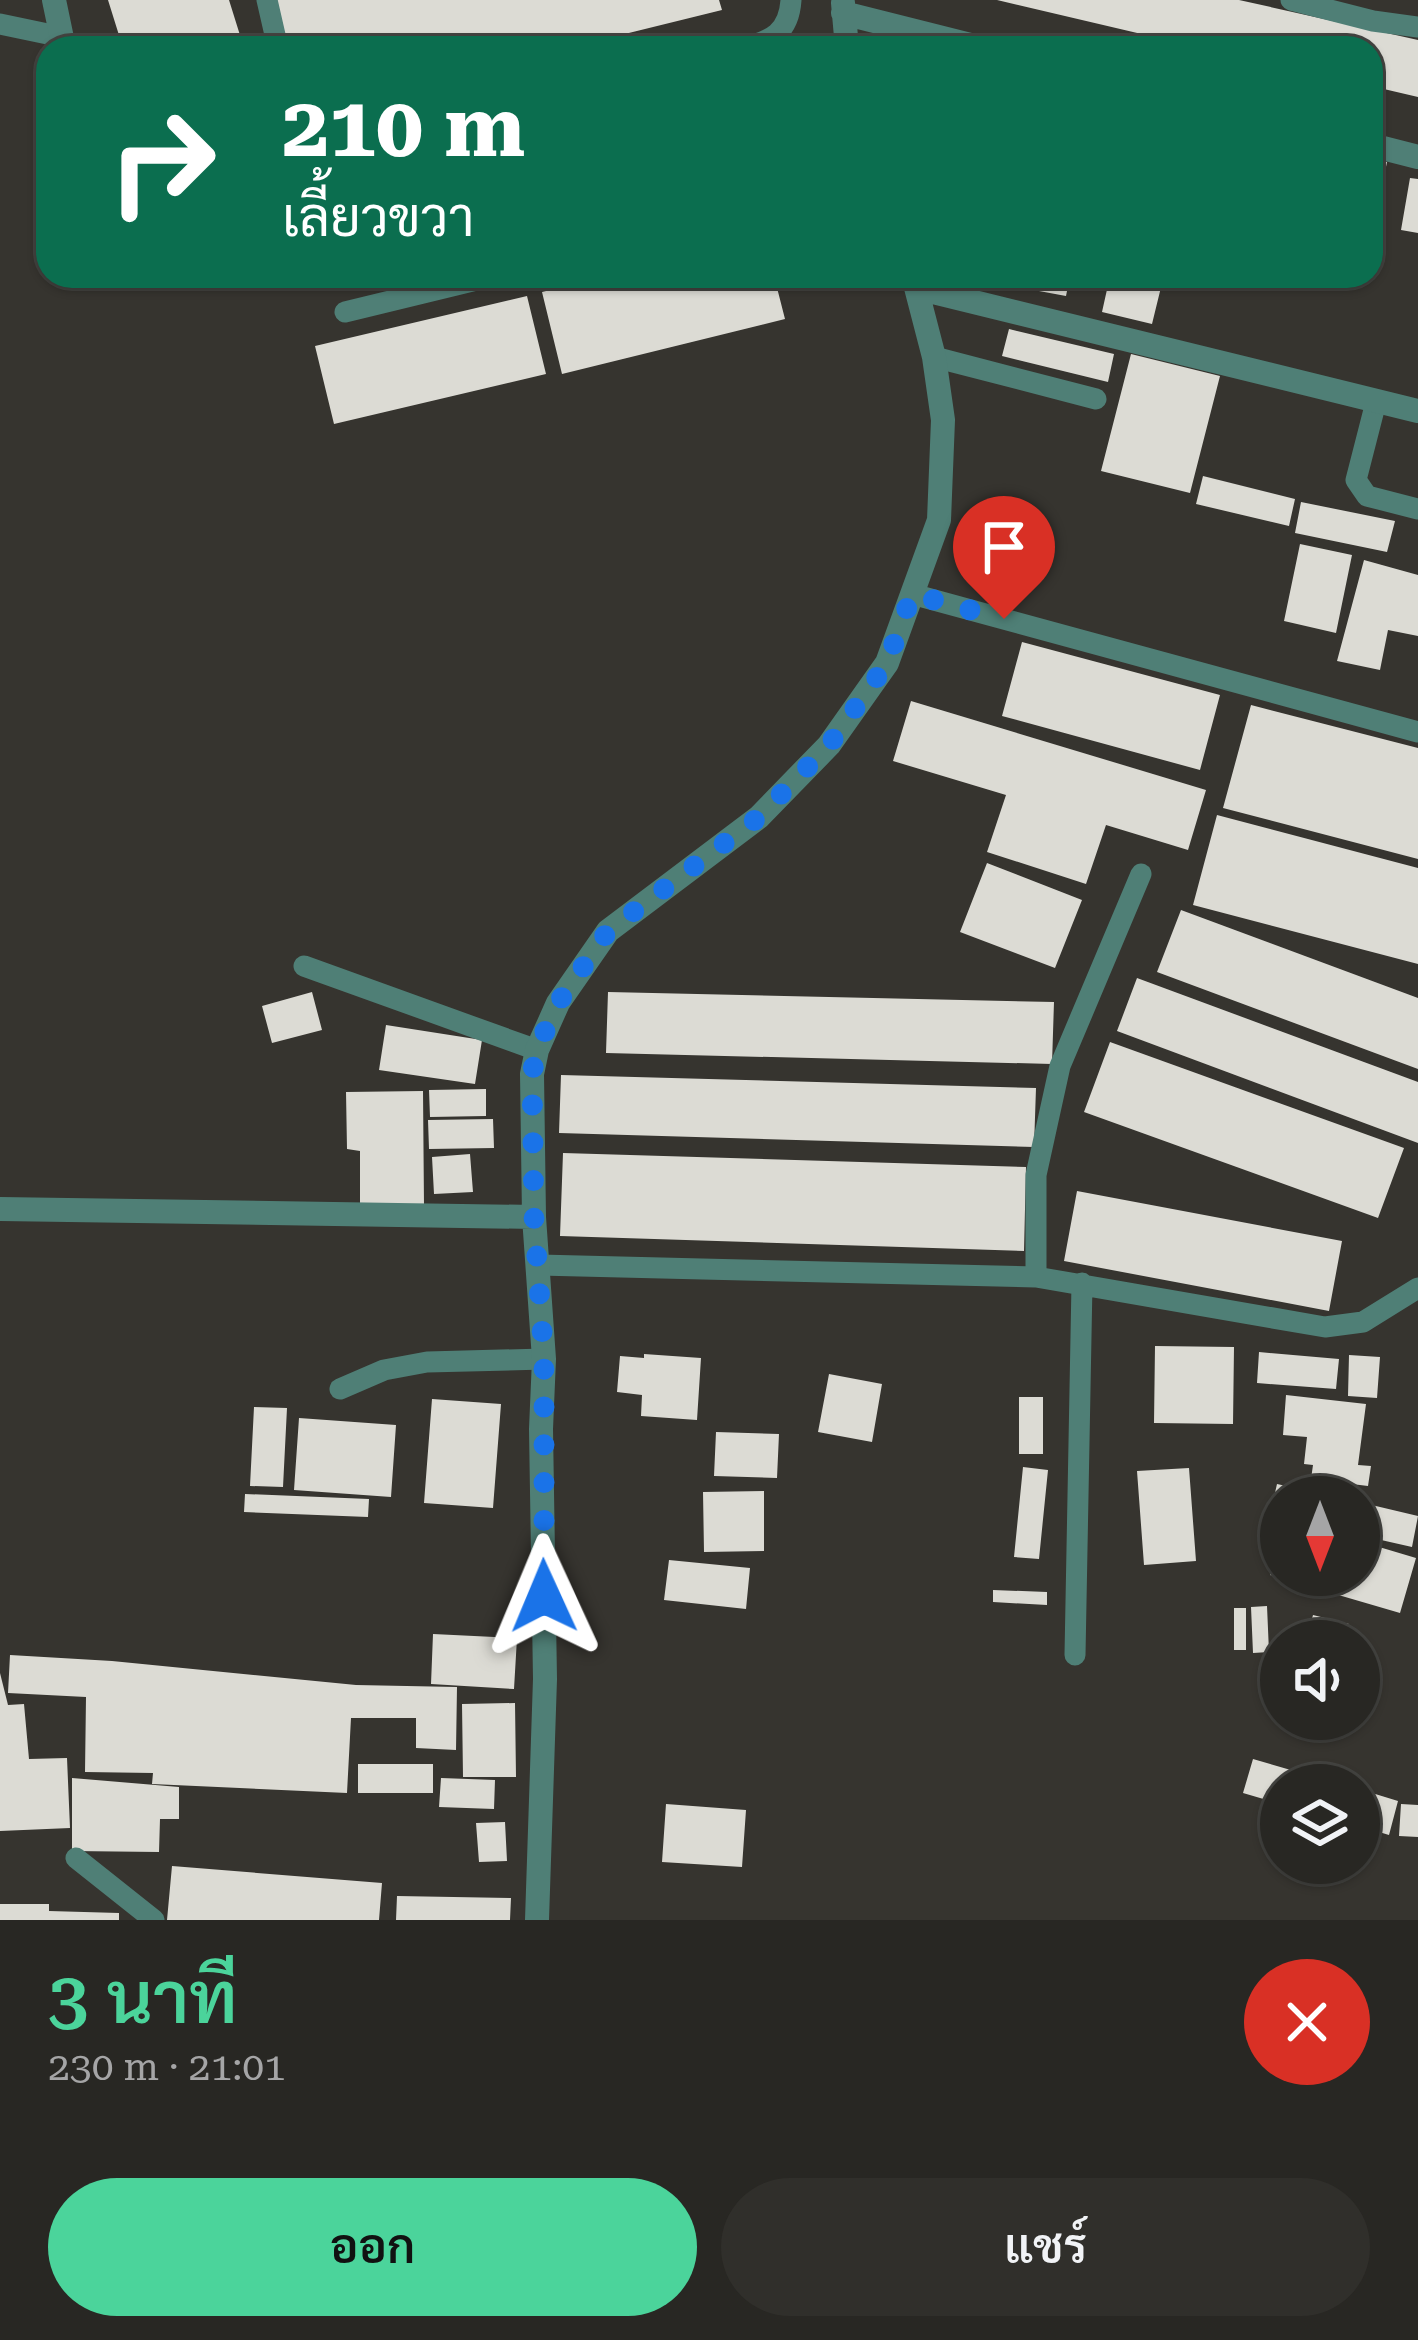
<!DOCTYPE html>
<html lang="th">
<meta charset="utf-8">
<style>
body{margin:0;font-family:"Roboto Serif",Sarabun,serif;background:#302f2b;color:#f1f3f6;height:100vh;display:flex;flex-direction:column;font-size:45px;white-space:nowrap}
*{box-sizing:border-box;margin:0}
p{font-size:39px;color:#a5a5a6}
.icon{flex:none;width:66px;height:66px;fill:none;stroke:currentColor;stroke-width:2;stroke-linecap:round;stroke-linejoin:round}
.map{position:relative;height:1920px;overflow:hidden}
.drawer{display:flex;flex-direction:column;background:#282723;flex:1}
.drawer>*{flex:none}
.guide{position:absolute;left:36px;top:36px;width:1347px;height:252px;border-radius:36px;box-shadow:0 3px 9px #0004,0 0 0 3px #444441;background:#0b6e4f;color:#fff;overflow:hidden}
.needle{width:78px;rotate:180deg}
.controls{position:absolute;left:1260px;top:1476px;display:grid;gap:24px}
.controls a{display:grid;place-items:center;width:120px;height:120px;border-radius:50%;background:#282723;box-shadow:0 3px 9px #0004,0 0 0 3px #444441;font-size:60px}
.pin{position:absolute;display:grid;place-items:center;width:102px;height:102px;color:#fff;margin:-123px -51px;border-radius:50% 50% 50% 0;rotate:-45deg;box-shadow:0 0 12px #0007}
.pin .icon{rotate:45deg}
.me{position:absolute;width:132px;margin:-66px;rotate:359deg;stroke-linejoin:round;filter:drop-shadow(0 0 9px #0008)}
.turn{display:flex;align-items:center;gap:42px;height:252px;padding:0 48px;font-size:54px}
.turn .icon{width:156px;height:156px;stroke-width:2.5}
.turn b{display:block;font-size:84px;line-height:102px}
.round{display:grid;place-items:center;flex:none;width:126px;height:126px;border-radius:63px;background:#302f2b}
.head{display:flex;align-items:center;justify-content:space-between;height:204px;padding:0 48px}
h1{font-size:72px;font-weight:600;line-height:90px;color:#4bd49b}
.button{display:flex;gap:24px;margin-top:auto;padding:24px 48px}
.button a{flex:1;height:138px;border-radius:72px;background:#4bd49b;color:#111;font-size:48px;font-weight:600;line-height:138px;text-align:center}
.button a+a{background:#302f2b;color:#f1f3f6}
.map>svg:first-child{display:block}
.building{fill:#dcdbd4}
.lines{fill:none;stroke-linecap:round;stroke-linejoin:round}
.lane{stroke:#4f7f76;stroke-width:21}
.street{stroke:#4f7f76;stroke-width:24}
.route{stroke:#1a73e8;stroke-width:21;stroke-dasharray:0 37.8}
</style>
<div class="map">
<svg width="1418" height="1920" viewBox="0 0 1418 1920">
<rect width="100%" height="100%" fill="#36342f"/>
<path class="building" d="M108,0H229L244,48H123Z
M277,0H719L722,10L568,48H288Z
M997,0H1239L1418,40V97L1371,86V48H1201Z
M1371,159L1387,162L1375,221L1371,220Z
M1410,178L1418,179V233L1401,230Z
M292,276H356V278L296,291Z
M608,276H774L785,319L562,374L542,292Z
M792,276H850V278L796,291Z
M986,276H1070L1066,296L985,281Z
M1110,276L1163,279L1152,324L1102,312Z
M527,296L546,374L334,424L315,346Z
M1009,329L1114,354L1108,382L1002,356Z
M1131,354L1220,376L1190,493L1101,471Z
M1203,476L1295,499L1289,526L1196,504Z
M1301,502L1395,521L1387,552L1295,533Z
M1300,544L1352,555L1336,633L1284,621Z
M1364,560L1418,575V636L1388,630L1380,670L1337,661Z
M1022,642L1220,695L1200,770L1002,716Z
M911,701L1206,790L1188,850L1106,825L1086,884L987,852L1006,795L893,761Z
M1251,705L1418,748V859L1223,808Z
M1217,815L1418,868V964L1193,905Z
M987,863L1082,900L1055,968L960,932Z
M1181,910L1418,998V1069L1157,972Z
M1137,978L1418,1082V1143L1117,1031Z
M312,992L322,1030L272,1043L262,1006Z
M608,992L1054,1002L1052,1064L606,1053Z
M386,1025L482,1040L475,1084L379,1070Z
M1110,1042L1404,1148L1378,1218L1084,1112Z
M561,1075L1036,1088L1034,1147L559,1133Z
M486,1089V1116L430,1117L429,1090Z
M423,1091L424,1206L360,1207V1151L347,1149L346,1092Z
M493,1119L494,1148L429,1149L428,1120Z
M563,1153L1026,1167L1024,1251L560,1236Z
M470,1154L473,1192L434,1194L432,1157Z
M1077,1191L1342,1241L1329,1311L1064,1261Z
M1155,1346L1234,1347L1233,1424L1154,1423Z
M1259,1352L1339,1359L1336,1389L1257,1383Z
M644,1354L701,1358L697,1420L641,1416L642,1395L617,1392L620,1356L644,1358Z
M1349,1355L1380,1357L1377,1398L1348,1396Z
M829,1374L882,1384L872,1442L818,1432Z
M1286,1395L1366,1404L1358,1465L1371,1466L1368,1486L1311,1479L1313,1465L1304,1464L1307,1437L1283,1435Z
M1019,1397H1043V1454H1019Z
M432,1399L501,1404L493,1508L424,1503Z
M254,1407L287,1408L283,1487L250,1486Z
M299,1418L396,1425L391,1497L294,1490Z
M716,1432L779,1434L777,1478L714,1476Z
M1023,1467L1048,1470L1039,1559L1014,1557Z
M1189,1468L1196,1561L1144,1565L1137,1471Z
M1277,1484L1327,1495V1497H1281V1508L1272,1506Z
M764,1491V1551L704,1552L703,1492Z
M245,1494L369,1499L368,1517L244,1512Z
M1359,1502L1418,1516L1412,1547L1359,1535Z
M1359,1541L1416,1558L1400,1613L1270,1575L1280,1542L1281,1575H1359Z
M669,1560L750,1568L746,1609L664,1600Z
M993,1590L1047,1592V1605L993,1602Z
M1267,1606L1269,1652L1253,1653L1251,1607Z
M1234,1608H1246V1650H1234Z
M1313,1615L1349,1624L1344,1641H1306Z
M433,1634L517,1638L514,1689L431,1684Z
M10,1655L112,1661L356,1685L457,1687L456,1750L416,1748V1718H351L347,1793L152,1784L153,1773L85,1772L86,1697L8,1693Z
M0,1673L8,1705L24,1704L29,1759L67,1758L70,1828L0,1831Z
M515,1703L516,1777H463L462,1704Z
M1253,1759L1339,1784V1785H1281V1804L1243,1793Z
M358,1764H433V1793H358Z
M72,1778L179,1787V1819H160L159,1852L72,1851Z
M441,1778L495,1780L494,1809L439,1807Z
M1359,1789L1398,1801L1389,1835L1359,1826Z
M666,1804L746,1810L742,1867L662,1862Z
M1401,1804L1418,1805V1837L1399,1836Z
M505,1822L507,1861L479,1862L476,1823Z
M172,1866L382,1883L379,1920H167Z
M397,1896L511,1898L510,1920H396Z
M0,1904H49V1911L119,1913V1920H0Z"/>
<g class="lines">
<path class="lane" d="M267,0L278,48
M1291,0L1373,21L1418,27
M0,24L62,37
M742,48C772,41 789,32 791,0
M345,312L493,276
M934,357L1096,399
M1376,402L1356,480L1367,496L1418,509
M912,594L1418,732
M304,966L537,1050
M539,1265L1036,1277L1325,1327L1363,1322L1418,1288
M1036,1277V1175L1060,1066L1141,874
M340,1389L384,1370L427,1362L544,1359
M1075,1655L1082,1283
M76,1858L154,1920"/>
<path class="street" d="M54,0L64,48
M843,3L847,48
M843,13L982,48
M1371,145L1418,157
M917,288L1418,411
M0,1209L534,1217
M537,1920L545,1679L541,1429L544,1359L534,1217L532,1074L537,1050L558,1003L608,931L759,817L829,745L887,663L939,520L943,420L934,357L913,276"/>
</g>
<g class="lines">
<path class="route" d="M544,1596V1358L534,1217L532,1074L537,1049L558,1003L608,931L759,817L829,745L887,663L912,594L1004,619"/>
</g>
</svg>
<div class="controls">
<a><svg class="needle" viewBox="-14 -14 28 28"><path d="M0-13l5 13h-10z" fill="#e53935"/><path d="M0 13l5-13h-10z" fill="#a5a5a6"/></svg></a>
<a><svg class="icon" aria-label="sound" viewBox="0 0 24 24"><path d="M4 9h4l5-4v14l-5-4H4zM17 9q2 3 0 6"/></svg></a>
<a><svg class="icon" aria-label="layers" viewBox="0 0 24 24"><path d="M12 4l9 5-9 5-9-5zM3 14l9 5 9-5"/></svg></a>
</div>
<div class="pin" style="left:1004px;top:619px;background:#d93025"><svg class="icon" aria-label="arrive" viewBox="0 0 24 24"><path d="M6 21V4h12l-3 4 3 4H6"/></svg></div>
<svg class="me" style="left:544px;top:1596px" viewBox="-20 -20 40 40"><path d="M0-17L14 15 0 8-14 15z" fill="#1a73e8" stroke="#fff" stroke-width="4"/></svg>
<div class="guide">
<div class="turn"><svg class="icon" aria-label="right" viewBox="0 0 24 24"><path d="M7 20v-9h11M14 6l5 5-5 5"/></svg><div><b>210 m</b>เลี้ยวขวา</div></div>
</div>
</div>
<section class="drawer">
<div class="head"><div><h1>3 นาที</h1><p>230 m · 21:01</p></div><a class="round" style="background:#d93025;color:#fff"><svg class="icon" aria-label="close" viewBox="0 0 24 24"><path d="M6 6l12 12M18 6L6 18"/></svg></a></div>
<div class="button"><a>ออก</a><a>แชร์</a></div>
</section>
